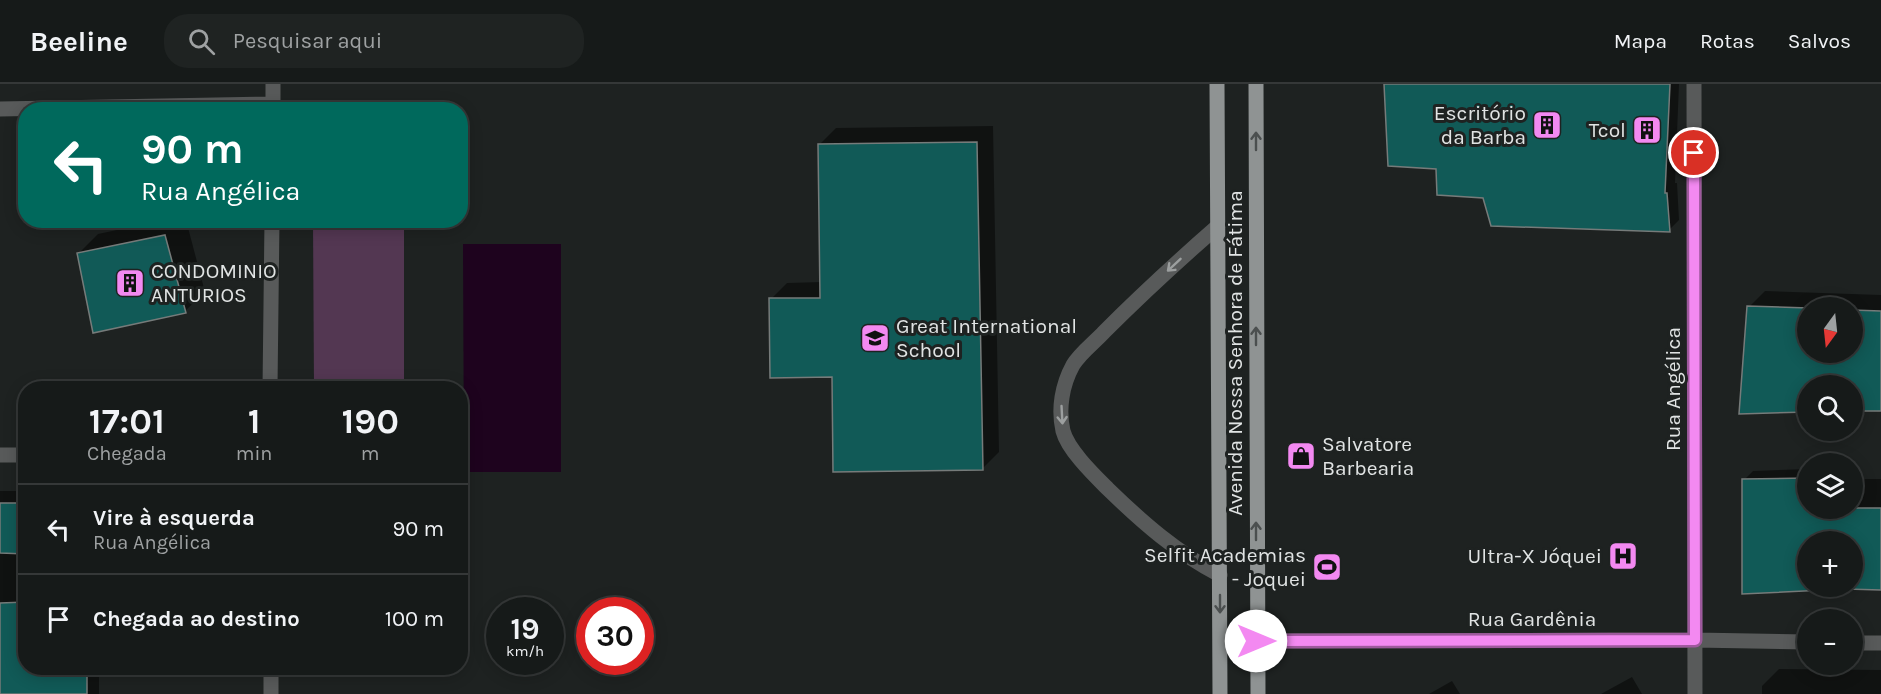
<!DOCTYPE html>
<html lang="pt">
<meta charset="utf-8">
<style>
body{margin:0;font-family:Karla,sans-serif;background:#1f2322;color:#f1f3f6;height:100vh;display:flex;flex-direction:column;font-size:22px;white-space:nowrap}
*{box-sizing:border-box;margin:0}
p{font-size:20px;color:#9ea1a2}
.icon{flex:none;width:33px;height:33px;fill:none;stroke:currentColor;stroke-width:2;stroke-linecap:round;stroke-linejoin:round}
.map{position:relative;flex:1;overflow:hidden}
.side{position:absolute;left:18px;top:297px;width:450px;height:294px;display:flex;flex-direction:column;background:#161a19;border-radius:24px;box-shadow:0 3px 15px #0003,0 0 0 2px #353838}
.side>*{flex:none}
.guide{position:absolute;left:18px;top:18px;width:450px;height:126px;border-radius:24px;box-shadow:0 3px 15px #0003,0 0 0 2px #353838;background:#00695c;color:#fff;overflow:hidden}
.needle{width:39px;rotate:195deg}
.fabs{position:absolute;left:1797px;top:213px;display:grid;gap:12px}
.fabs a{display:grid;place-items:center;width:66px;height:66px;border-radius:50%;background:#161a19;box-shadow:0 3px 15px #0003,0 0 0 2px #353838;font-size:30px}
.speed{position:absolute;left:486px;top:513px;display:flex;gap:12px;font-size:30px;font-weight:700;text-align:center}
.speed>*{display:grid;place-content:center;width:78px;height:78px;border-radius:50%;background:#161a19;box-shadow:0 3px 15px #0003,0 0 0 2px #353838;line-height:1}
.speed small{font-size:15px;font-weight:400}
.speed .limit{border:9px solid #d22;background:#fff;color:#111}
.pin{position:absolute;display:grid;place-items:center;width:51px;height:51px;color:#fff;margin:-26px;border:3px solid #fff;border-radius:50%;box-shadow:0 2px 6px #0007}
.me{position:absolute;width:66px;margin:-33px;rotate:90deg;stroke-linejoin:round;filter:drop-shadow(0 0 4px #0008)}
.turn{display:flex;align-items:center;gap:21px;height:126px;padding:0 24px;font-size:27px}
.turn .icon{width:78px;height:78px;stroke-width:2.5}
.turn b{display:block;font-size:42px;line-height:51px}
.eta{display:flex;justify-content:space-evenly;align-items:center;height:102px;text-align:center}
.eta b{font-size:36px;font-weight:700;line-height:42px}
ul{padding:0;list-style:none}
li{display:flex;align-items:center;gap:18px;height:90px;padding:0 24px;border-top:2px solid #353838}
li div{flex:1}
li b{display:block;font-size:22px}
li em{font-style:normal}
header{display:flex;align-items:center;gap:36px;box-sizing:border-box;height:84px;padding:0 30px;background:#161a19;border-bottom:2px solid #353838}
header strong{font-size:28px}
nav{display:flex;gap:33px;margin-inline-start:auto;font-size:21px}
.search{width:420px;height:54px;background:#1f2322;display:flex;align-items:center;gap:15px;box-sizing:border-box;padding:0 21px;border-radius:24px;color:#9ea1a2;font-size:22px}
.map>svg:first-child{display:block}
.green{fill:#533752}
.water{fill:#1e031e}
.shadow{fill:#0007;fill-rule:evenodd}
.building{fill:#115a57;stroke:#767b7a;stroke-width:1.5;fill-rule:evenodd}
.lines{fill:none;stroke-linecap:round;stroke-linejoin:round}
.minor{stroke:#585a5a;stroke-width:15}
.major{stroke:#8f9393;stroke-width:15}
.oneway{stroke:#4b4f4f}
.oneway2{stroke:#9c9f9f}
.route-casing{stroke:#9e599d;stroke-width:15}
.route{stroke:#f389f1;stroke-width:10}
.labels{text-anchor:middle;dominant-baseline:central;stroke-width:6;stroke-linejoin:round;paint-order:stroke}
.poi-label{font-size:21px;fill:#e1e4e4;stroke:#1e2221;text-anchor:end}
.street-label{font-size:21px;fill:#e1e4e4;stroke:#1e2221}
</style>
<header>
<strong>Beeline</strong>
<div class="search"><svg class="icon" aria-label="search" viewBox="0 0 24 24"><circle cx="10" cy="10" r="6"/><path d="M15 15l6 6"/></svg>Pesquisar aqui</div>
<nav><a>Mapa</a><a>Rotas</a><a>Salvos</a></nav>
</header>
<div class="map">
<svg width="1881" height="610" viewBox="0 0 1881 610">
<rect width="100%" height="100%" fill="#1e2221"/>
<path class="green" d="M313,137H404V304H314Z"/>
<path class="water" d="M463,160H561V388H464Z"/>
<path class="shadow" d="M1385,0H1679L1675,99H1677L1679,136L1669,146L1484,113L1437,83Z
M993,42L999,368L983,384L833,291L771,215L787,199L822,198L820,60L836,44Z
M164,136H186L205,208L185,227L79,169L98,150Z
M1765,207L1881,211V325L1852,302H1808L1749,223ZM1808,224H1852V268H1808Z
M1808,385V424H1852V395H1881V505L1846,503L1743,508L1744,396L1753,387ZM1808,458H1852V502H1808Z
M0,407H26V584H99V610H0Z
M1779,585L1881,586V610H1762V602Z
M1632,593L1642,610H1601Z
M1452,597L1460,610H1429Z"/>
<path class="building" d="M1384,0H1670L1665,109H1667L1670,148L1491,142L1483,114L1437,111L1436,85L1388,82Z
M977,58L983,386L833,388L832,293L770,294L769,214H820L818,60Z
M165,151L186,229L93,249L77,169Z
M1747,222L1808,224V268H1852V226L1881,227V327H1852V302H1808V328L1739,330Z
M1808,394V424H1881V506L1846,505L1742,510V395ZM1808,458H1852V502H1808Z
M0,419H26V470L0,469Z
M26,518V584H87V610H0V519Z"/>
<g class="lines">
<path class="minor" d="M273,0V26
M1694,0L1695,610
M0,25L273,20
M1218,142C1179,176 1141,211 1104,248C1095,258 1080,269 1073,281C1062,301 1058,325 1063,347C1068,366 1094,391 1108,405C1142,438 1177,469 1220,491
M270,304L272,136
M0,371H26
M1256,557L1695,556L1808,558
M1852,559H1881
M271,584V610"/>
<path class="major" d="M1217,0L1220,610
M1256,0L1258,610"/>
</g>
<defs><path id="oneway-shaft" d="M-6 0H5M1.5-3L5.5 0L1.5 3" fill="none" stroke-width="1.6" stroke-linecap="round" stroke-linejoin="round" transform="scale(1.5)"/></defs>
<g class="oneway">
<use href="#oneway-shaft" transform="translate(1256 57) rotate(-90)"/>
<use href="#oneway-shaft" transform="translate(1256 252) rotate(-90)"/>
<use href="#oneway-shaft" transform="translate(1256 447) rotate(-90)"/>
<use href="#oneway-shaft" transform="translate(1220 520) rotate(90)"/>
</g>
<g class="oneway2">
<use href="#oneway-shaft" transform="translate(1174 181) rotate(137)"/>
<use href="#oneway-shaft" transform="translate(1062 331) rotate(87)"/>
</g>
<g class="lines">
<g class="route-casing">
<path id="route" d="M1256,557L1695,556L1694,69"/>
</g>
<use href="#route" class="route"/>
</g>
<defs>
<g id="building-square" transform="scale(1.5)"><rect x="-9" y="-9" width="18" height="18" rx="4" fill="#f389f1" stroke="#1e2221"/><path d="M-4-6H4V6H1V3H-1V6H-4ZM-2.5-4.3h1.7v1.8h-1.7ZM.8-4.3h1.7v1.8H.8ZM-2.5-1h1.7V.8h-1.7ZM.8-1h1.7V.8H.8Z" fill="#111"/></g>
<g id="school-square" transform="scale(1.5)"><rect x="-9" y="-9" width="18" height="18" rx="4" fill="#f389f1" stroke="#1e2221"/><path d="M0-5L7-2L0 1L-7-2ZM-4 1L0 2.5L4 1V4Q0 6-4 4Z" fill="#111"/></g>
<g id="shop-square" transform="scale(1.5)"><rect x="-9" y="-9" width="18" height="18" rx="4" fill="#f389f1" stroke="#1e2221"/><path d="M-5-2.5h2.3a2.7 3.5 0 0 1 5.4 0H5L5.5 6h-11ZM-1.5-2.5h3a1.5 2.3 0 0 0-3 0Z" fill="#111"/></g>
<g id="hospital-square" transform="scale(1.5)"><rect x="-9" y="-9" width="18" height="18" rx="4" fill="#f389f1" stroke="#1e2221"/><path d="M-5-5h3v3.5h4V-5h3V5h-3V1.5h-4V5h-3Z" fill="#111"/></g>
<g id="stadium-square" transform="scale(1.5)"><rect x="-9" y="-9" width="18" height="18" rx="4" fill="#f389f1" stroke="#1e2221"/><path d="M0-5a6.5 5 0 1 0 0 10a6.5 5 0 1 0 0-10ZM-3.5-1.8h7v3.6h-7Z" fill="#111"/></g>
</defs>
<g fill-rule="evenodd">
<use href="#building-square" x="1547" y="41"/>
<use href="#building-square" x="1647" y="46"/>
<use href="#building-square" x="130" y="199"/>
<use href="#school-square" x="875" y="254"/>
<use href="#shop-square" x="1301" y="372"/>
<use href="#hospital-square" x="1623" y="472"/>
<use href="#stadium-square" x="1327" y="483"/>
</g>
<g class="labels">
<g class="poi-label">
<text x="1526" y="29">Escritório<tspan x="1526" dy="24">da Barba</tspan></text>
<text x="1626" y="46">Tcol</text>
<text x="151" y="187" text-anchor="start">CONDOMINIO<tspan x="151" dy="24">ANTURIOS</tspan></text>
<text x="896" y="242" text-anchor="start">Great International<tspan x="896" dy="24">School</tspan></text>
<text x="1322" y="360" text-anchor="start">Salvatore<tspan x="1322" dy="24">Barbearia</tspan></text>
<text x="1306" y="471">Selfit Academias<tspan x="1306" dy="24">- Joquei</tspan></text>
<text x="1602" y="472">Ultra-X Jóquei</text>
</g>
<g class="street-label">
<text transform="translate(1235 269) rotate(-90)">Avenida Nossa Senhora de Fátima</text>
<text transform="translate(1673 305) rotate(-90)">Rua Angélica</text>
<text x="1532" y="535">Rua Gardênia</text>
</g>
</g>
</svg>
<div class="fabs">
<a><svg class="needle" viewBox="-14 -14 28 28"><path d="M0-13l5 13h-10z" fill="#e53935"/><path d="M0 13l5-13h-10z" fill="#9ea1a2"/></svg></a>
<a><svg class="icon" aria-label="search" viewBox="0 0 24 24"><circle cx="10" cy="10" r="6"/><path d="M15 15l6 6"/></svg></a>
<a><svg class="icon" aria-label="layers" viewBox="0 0 24 24"><path d="M12 4l9 5-9 5-9-5zM3 14l9 5 9-5"/></svg></a>
<a>+</a>
<a>−</a>
</div>
<div class="speed"><div>19<small>km/h</small></div><div class="limit">30</div></div>
<div class="pin" style="left:1694px;top:69px;background:#d93025"><svg class="icon" aria-label="arrive" viewBox="0 0 24 24"><path d="M6 21V4h12l-3 4 3 4H6"/></svg></div>
<svg class="me" style="left:1256px;top:557px" viewBox="-20 -20 40 40"><circle r="19" fill="#fff"/><path d="M0-13L10 11 0 6-10 11z" fill="#f389f1"/></svg>
<div class="guide">
<div class="turn"><svg class="icon" aria-label="left" viewBox="0 0 24 24"><path d="M17 20v-9H6M10 6l-5 5 5 5"/></svg><div><b>90 m</b>Rua Angélica</div></div>
</div>
<section class="side">
<div class="eta">
<div><b>17:01</b><p>Chegada</p></div>
<div><b>1</b><p>min</p></div>
<div><b>190</b><p>m</p></div>
</div>
<ul>
<li><svg class="icon" aria-label="left" viewBox="0 0 24 24"><path d="M17 20v-9H6M10 6l-5 5 5 5"/></svg><div><b>Vire à esquerda</b><p>Rua Angélica</p></div><em>90 m</em></li>
<li><svg class="icon" aria-label="arrive" viewBox="0 0 24 24"><path d="M6 21V4h12l-3 4 3 4H6"/></svg><div><b>Chegada ao destino</b></div><em>100 m</em></li>
</ul>
</section>
</div>
